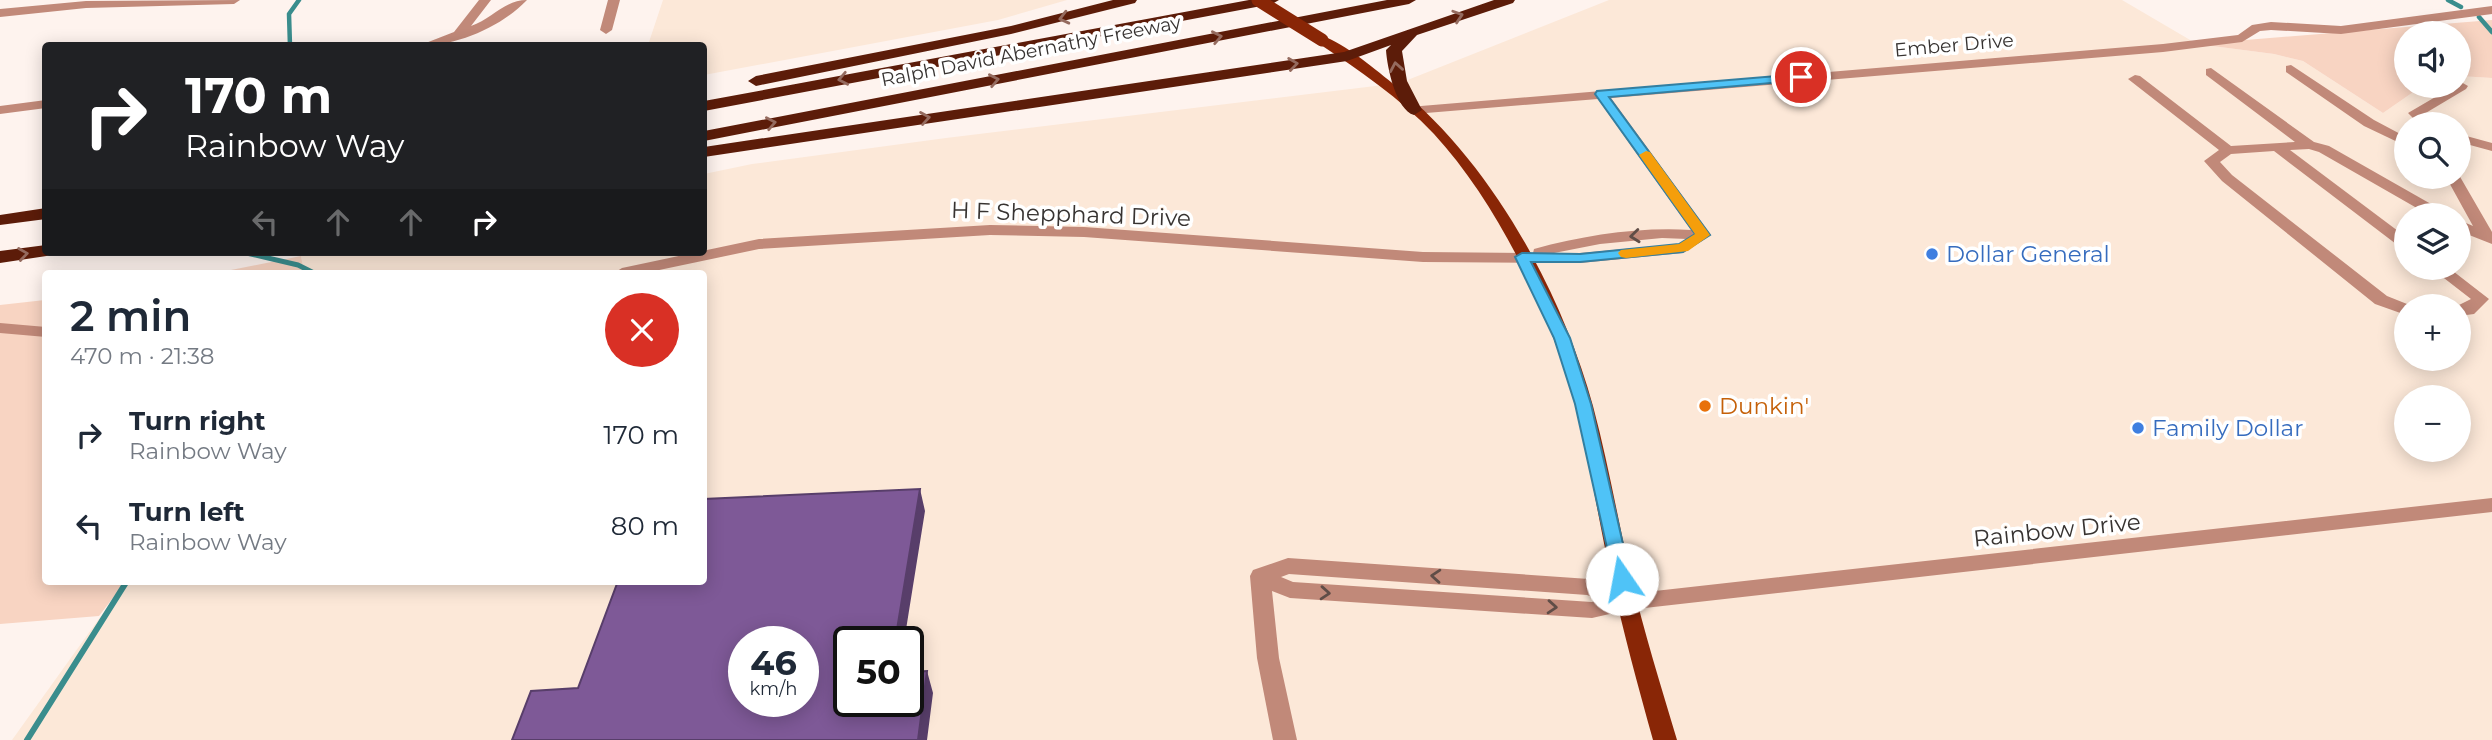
<!DOCTYPE html>
<meta charset="utf-8">
<style>
body{margin:0;font-family:Montserrat,sans-serif;background:#f6f6f7;color:#1f2937;height:100vh;display:flex;flex-direction:column;font-size:26px;white-space:nowrap}
*{box-sizing:border-box;margin:0}
p{font-size:23px;color:#747a83}
.icon{flex:none;width:38px;height:38px;fill:none;stroke:currentColor;stroke-width:2;stroke-linecap:round;stroke-linejoin:round}
.map{position:relative;flex:1;overflow:hidden}
.side{position:absolute;left:42px;top:270px;width:665px;height:315px;display:flex;flex-direction:column;background:#fff;border-radius:7px;box-shadow:0 4px 18px #0003}
.side>*{flex:none}
.banner{position:absolute;left:42px;top:42px;width:665px;height:214px;border-radius:7px;box-shadow:0 4px 18px #0003;background:#202124;color:#fff;overflow:hidden}
.fabs{position:absolute;left:2394px;top:21px;display:grid;gap:14px}
.fabs a{display:grid;place-items:center;width:77px;height:77px;border-radius:50%;background:#fff;box-shadow:0 4px 18px #0003;font-size:35px}
.speed{position:absolute;left:728px;top:626px;display:flex;gap:14px;font-size:35px;font-weight:700;text-align:center}
.speed>*{display:grid;place-content:center;width:91px;height:91px;border-radius:50%;background:#fff;box-shadow:0 4px 18px #0003;line-height:1}
.speed small{font-size:18px;font-weight:400}
.speed .limit{border:4px solid #111;border-radius:10px;background:#fff;color:#111}
.pin{position:absolute;display:grid;place-items:center;width:60px;height:60px;color:#fff;margin:-30px;border:4px solid #fff;border-radius:50%;box-shadow:0 2px 7px #0007}
.me{position:absolute;width:77px;margin:-38px;rotate:348deg;stroke-linejoin:round;filter:drop-shadow(0 0 5px #0008)}
.turn{display:flex;align-items:center;gap:24px;height:147px;padding:0 28px;font-size:32px}
.turn .icon{width:91px;height:91px;stroke-width:2.5}
.turn b{display:block;font-size:49px;line-height:60px}
.lanes{display:flex;align-items:center;height:66px;padding:0 28px;background:#0003;justify-content:center;gap:35px;direction:ltr}
.lanes .off{opacity:.35}
.round{display:grid;place-items:center;flex:none;width:74px;height:74px;border-radius:37px;background:#f6f6f7}
.summary{display:flex;align-items:center;justify-content:space-between;height:119px;padding:0 28px}
h1{font-size:42px;font-weight:600;line-height:52px}
ul{padding:0;list-style:none}
li{display:flex;align-items:center;gap:21px;height:91px;padding:0 28px}
li div{flex:1}
li b{display:block;font-size:26px}
li em{font-style:normal}
.map>svg:first-child{display:block}
.commercial{fill:#fce8d8;fill-rule:evenodd}
.green{fill:#f8d4c2}
.lines{fill:none;stroke-linecap:round;stroke-linejoin:round}
.stream-far2{stroke:#3a8d8d;stroke-width:4.5}
.stream-far1{stroke:#3a8d8d;stroke-width:5}
.stream{stroke:#3a8d8d;stroke-width:6}
.minor{fill:#c18979;fill-rule:evenodd}
.major{fill:#892606;fill-rule:evenodd}
.highway{fill:#5c1c09;fill-rule:evenodd}
.major-bridge{stroke:#892606;stroke-width:13}
.shaded-wall{fill:#583e6a}
.building{fill:#7e5997;stroke:#583e6a;stroke-width:2;fill-rule:evenodd}
.oneway{stroke:#956b5f}
.oneway2{stroke:#604d47}
.route{fill:#4fc3f7;stroke:#337fa1;stroke-width:2}
.slow{fill:#f59e0b}
.shop-dot{fill:#3f7fe0;stroke:#fff;stroke-width:2.5}
.food-dot{fill:#e8710a;stroke:#fff;stroke-width:2.5}
.labels{text-anchor:middle;dominant-baseline:central;stroke-width:7;stroke-linejoin:round;paint-order:stroke}
.far-street-label{font-size:19px;fill:#373331;stroke:#fff}
.street-label{font-size:23px;fill:#373331;stroke:#fff}
.shop-label{font-size:23px;fill:#366cbe;stroke:#fff;text-anchor:start}
.food-label{font-size:23px;fill:#c56008;stroke:#fff;text-anchor:start}
</style>
<div class="map">
<svg width="2492" height="740" viewBox="0 0 2492 740">
<rect width="100%" height="100%" fill="#fef3ee"/>
<path class="commercial" d="M663,0H1067L998,20L704,75V46L648,45Z
M1609,0H2122L2197,44L2274,54L2303,61L2383,113L2422,86H2459V76L2492,78V740H12L126,581H704V273H304L301,256L318,252H704V174L752,164L946,138L1400,83ZM2406,124H2459V177H2406ZM2406,215H2459V268H2406ZM2406,306H2459V359H2406ZM2406,397H2459V450H2406ZM744,642H803V702H744ZM849,642H908V702H849Z"/>
<path class="green" d="M2492,20V78L2459,76V33H2406V86H2422L2383,113L2303,61L2274,54L2197,44Z
M301,256L304,273H216Z
M45,300L46,581H126L99,616L0,624V305Z"/>
<g class="lines">
<path class="stream-far2" d="M2448,0L2461,7
M2479,17L2492,32
M290,46L289,14L299,0"/>
<path class="stream-far1" d="M242,252L298,265L314,273"/>
<path class="stream" d="M27,740L127,581"/>
<path class="minor" d="M240,0L234,4L86,8L0,17V9L86,1Z
M479,0H491L471,26C492,19 504,0 527,0C500,28 456,46 418,46L454,32Z
M608,0H620L612,30L606,34L600,30Z
M2492,6V14L2341,34L2271,30L2260,31L2242,42L2163,52L1611,98L1711,235L1683,253L1580,263L1423,262L1084,237L990,235L759,249L645,273H614L622,268L759,239L990,225L1084,227L1423,252L1533,253L1534,249C1586,235 1638,227 1691,230L1598,99L1414,114L1407,110L1409,107L2163,44L2238,35L2252,25L2271,22L2341,26ZM1662,238L1687,239L1679,244L1580,253H1554L1600,244Z
M2291,65L2374,120L2406,137V146L2364,126L2286,72V66Z
M2211,68L2314,142L2329,146L2445,212L2447,215H2429L2319,152L2309,149L2290,150L2406,237V249L2400,247L2274,151L2231,154L2220,162L2232,175L2387,296L2412,306H2406V315L2375,304L2222,181L2204,161L2219,150L2128,79L2135,75L2140,76L2231,146L2295,142L2206,75V69Z
M2461,82L2468,86L2466,89L2424,114L2434,124H2419L2408,113Z
M46,100V108L0,114V106Z
M2459,134L2492,143V151L2459,142Z
M2459,175L2492,232V244L2459,231V220L2473,226L2446,177Z
M2431,268H2449L2489,299L2474,314L2459,316L2457,306L2471,299Z
M0,323L46,327V337L0,333Z
M2492,498V512L1627,610L1592,618L1290,598L1272,591L1279,658L1297,740H1273L1257,658L1250,576L1253,570L1288,558L1589,579L1628,594ZM1289,574L1587,595L1600,600L1592,602L1293,582L1281,577Z"/>
<path class="major" d="M1322,36C1345,43 1377,71 1396,86C1491,162 1561,290 1593,406C1608,462 1618,520 1631,577C1644,632 1661,686 1677,740H1653C1638,686 1623,631 1611,576C1598,519 1590,461 1575,405C1550,312 1499,205 1434,134C1400,98 1359,70 1318,43V37Z"/>
<path class="highway" d="M1113,0H1137L1135,3L1011,34L756,86L748,81L756,76L1011,26Z
M1249,0H1279L1272,4L704,111V101Z
M1387,0H1416L1409,4L704,141V131Z
M1494,0H1515L1513,3L1417,35L1402,51L1407,81L1422,110L1414,115C1396,110 1387,67 1386,50L1391,45L1347,61L704,157V147L1344,52Z
M46,208V219L0,225V215Z
M46,245V252H55L53,255L0,263V251Z"/>
<path class="major-bridge" d="M1258,0L1322,40"/>
</g>
<path class="shaded-wall" d="M920,489L925,511L904,642H895Z
M927,671L933,693L927,740H918Z"/>
<path class="building" d="M920,489L895,642H849V702H908V672L927,671L918,740H512L531,691L578,688L618,581H704V499ZM744,642H803V702H744Z"/>
<defs><path id="oneway-chevron" d="M-2-3.5L2.5 0L-2 3.5" fill="none" stroke-width="1.6" stroke-linecap="round" stroke-linejoin="round" transform="scale(1.75)"/></defs>
<g class="oneway">
<use href="#oneway-chevron" transform="translate(1458 16) rotate(-18)"/>
<use href="#oneway-chevron" transform="translate(1064 18) rotate(166)"/>
<use href="#oneway-chevron" transform="translate(1217 37) rotate(-11)"/>
<use href="#oneway-chevron" transform="translate(1293 64) rotate(-8)"/>
<use href="#oneway-chevron" transform="translate(1396 67) rotate(-100)"/>
<use href="#oneway-chevron" transform="translate(843 79) rotate(169)"/>
<use href="#oneway-chevron" transform="translate(994 80) rotate(-11)"/>
<use href="#oneway-chevron" transform="translate(925 118) rotate(-9)"/>
<use href="#oneway-chevron" transform="translate(771 123) rotate(-11)"/>
<use href="#oneway-chevron" transform="translate(23 254) rotate(-8)"/>
</g>
<g class="oneway2">
<use href="#oneway-chevron" transform="translate(1635 236) rotate(174)"/>
<use href="#oneway-chevron" transform="translate(1436 576) rotate(-176)"/>
<use href="#oneway-chevron" transform="translate(1325 593) rotate(4)"/>
<use href="#oneway-chevron" transform="translate(1552 607) rotate(4)"/>
</g>
<path class="route" d="M1801,74L1805,75V80L1609,97L1710,235L1683,252L1580,262H1531L1570,338L1591,404L1631,579L1628,584L1622,586L1615,584L1575,404L1554,338L1515,257L1522,253L1580,254L1679,244L1695,234L1595,94L1597,91Z"/>
<path class="slow" d="M1646,151L1650,152L1710,235L1688,251L1626,258L1621,257L1618,253L1621,250L1679,244L1695,234L1639,155Z"/>
<g class="shop-dot">
<circle cx="1932" cy="254" r="7"/>
<circle cx="2138" cy="428" r="7"/>
</g>
<circle class="food-dot" cx="1705" cy="406" r="7"/>
<g class="labels">
<g class="far-street-label">
<text transform="translate(1954 45) rotate(-5)">Ember Drive</text>
<text transform="translate(1031 51) rotate(-11)">Ralph David Abernathy Freeway</text>
</g>
<g class="street-label">
<text transform="translate(1071 214) rotate(2)">H F Shepphard Drive</text>
<text transform="translate(2057 530) rotate(-6)">Rainbow Drive</text>
</g>
<g class="shop-label">
<text x="1946" y="254">Dollar General</text>
<text x="2152" y="428">Family Dollar</text>
</g>
<g class="food-label">
<text x="1719" y="406">Dunkin'</text>
</g>
</g>
</svg>
<div class="fabs">
<a><svg class="icon" aria-label="sound" viewBox="0 0 24 24"><path d="M4 9h4l5-4v14l-5-4H4zM17 9q2 3 0 6"/></svg></a>
<a><svg class="icon" aria-label="search" viewBox="0 0 24 24"><circle cx="10" cy="10" r="6"/><path d="M15 15l6 6"/></svg></a>
<a><svg class="icon" aria-label="layers" viewBox="0 0 24 24"><path d="M12 4l9 5-9 5-9-5zM3 14l9 5 9-5"/></svg></a>
<a>+</a>
<a>−</a>
</div>
<div class="speed"><div>46<small>km/h</small></div><div class="limit">50</div></div>
<div class="pin" style="left:1801px;top:77px;background:#d93025"><svg class="icon" aria-label="arrive" viewBox="0 0 24 24"><path d="M6 21V4h12l-3 4 3 4H6"/></svg></div>
<svg class="me" style="left:1622px;top:579px" viewBox="-20 -20 40 40"><circle r="19" fill="#fff"/><path d="M0-13L10 11 0 6-10 11z" fill="#4fc3f7"/></svg>
<div class="banner">
<div class="turn"><svg class="icon" aria-label="right" viewBox="0 0 24 24"><path d="M7 20v-9h11M14 6l5 5-5 5"/></svg><div><b>170 m</b>Rainbow Way</div></div>
<div class="lanes"><svg class="icon off" aria-label="left" viewBox="0 0 24 24"><path d="M17 20v-9H6M10 6l-5 5 5 5"/></svg><svg class="icon off" aria-label="ahead" viewBox="0 0 24 24"><path d="M12 20V5M6 11l6-6 6 6"/></svg><svg class="icon off" aria-label="ahead" viewBox="0 0 24 24"><path d="M12 20V5M6 11l6-6 6 6"/></svg><svg class="icon" aria-label="right" viewBox="0 0 24 24"><path d="M7 20v-9h11M14 6l5 5-5 5"/></svg></div>
</div>
<section class="side">
<div class="summary"><div><h1>2 min</h1><p>470 m · 21:38</p></div><a class="round" style="background:#d93025;color:#fff"><svg class="icon" aria-label="close" viewBox="0 0 24 24"><path d="M6 6l12 12M18 6L6 18"/></svg></a></div>
<ul>
<li><svg class="icon" aria-label="right" viewBox="0 0 24 24"><path d="M7 20v-9h11M14 6l5 5-5 5"/></svg><div><b>Turn right</b><p>Rainbow Way</p></div><em>170 m</em></li>
<li><svg class="icon" aria-label="left" viewBox="0 0 24 24"><path d="M17 20v-9H6M10 6l-5 5 5 5"/></svg><div><b>Turn left</b><p>Rainbow Way</p></div><em>80 m</em></li>
</ul>
</section>
</div>
